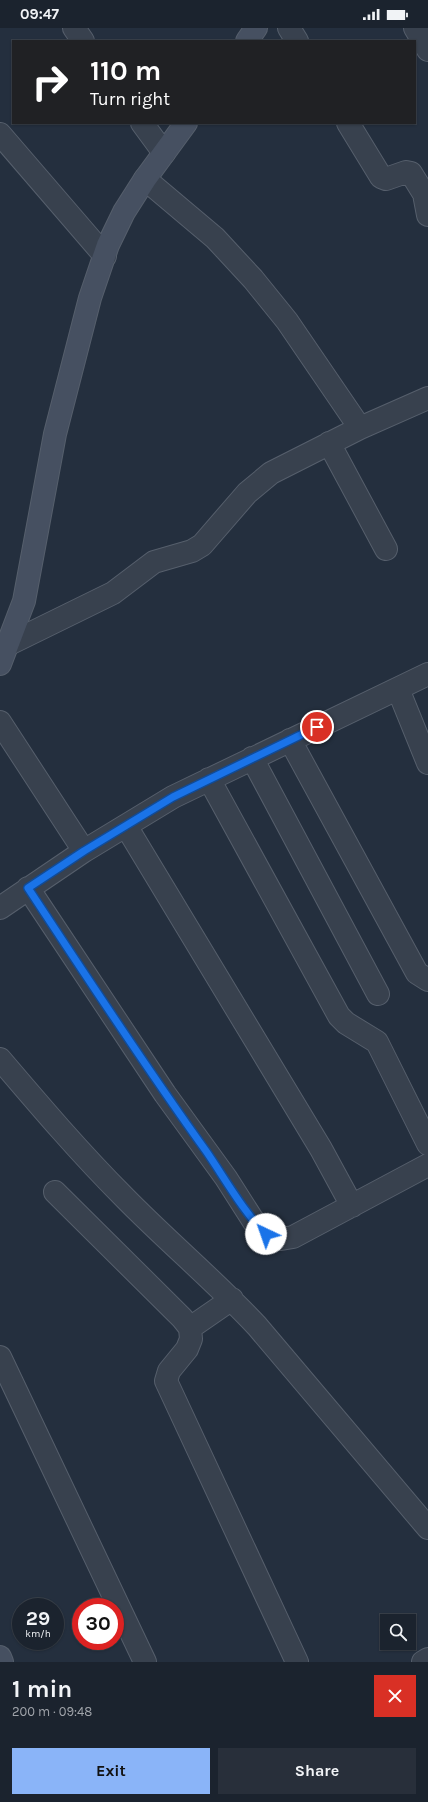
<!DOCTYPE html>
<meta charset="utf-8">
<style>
body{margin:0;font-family:Karla,sans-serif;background:#282f3a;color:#f1f3f6;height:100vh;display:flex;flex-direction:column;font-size:15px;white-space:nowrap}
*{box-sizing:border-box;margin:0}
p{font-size:13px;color:#a0a4aa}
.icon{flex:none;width:22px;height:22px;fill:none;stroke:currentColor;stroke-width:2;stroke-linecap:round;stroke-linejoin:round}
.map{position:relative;height:1634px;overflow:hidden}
.sheet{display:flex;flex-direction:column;background:#1b232e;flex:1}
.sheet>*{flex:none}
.guide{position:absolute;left:12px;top:12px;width:404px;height:84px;border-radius:0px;box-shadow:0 1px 3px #0004,0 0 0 1px #39404a;background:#202124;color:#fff;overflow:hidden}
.fabs{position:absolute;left:380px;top:1586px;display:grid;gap:8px}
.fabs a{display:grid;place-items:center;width:36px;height:36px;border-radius:0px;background:#1b232e;box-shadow:0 1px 3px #0004,0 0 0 1px #39404a;font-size:20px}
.speed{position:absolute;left:12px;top:1570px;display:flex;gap:8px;font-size:20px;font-weight:700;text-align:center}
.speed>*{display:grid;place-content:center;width:52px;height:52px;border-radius:50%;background:#1b232e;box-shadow:0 1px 3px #0004,0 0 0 1px #39404a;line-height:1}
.speed small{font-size:10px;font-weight:400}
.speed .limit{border:6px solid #d22;background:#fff;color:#111}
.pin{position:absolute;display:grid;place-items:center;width:34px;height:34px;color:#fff;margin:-17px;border:2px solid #fff;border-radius:50%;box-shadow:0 1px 4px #0007}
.me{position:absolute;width:44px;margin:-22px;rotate:318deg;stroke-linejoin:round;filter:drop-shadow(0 0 3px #0008)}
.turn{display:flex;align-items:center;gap:14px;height:84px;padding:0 12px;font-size:18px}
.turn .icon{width:52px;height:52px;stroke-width:2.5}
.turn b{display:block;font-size:28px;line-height:34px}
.round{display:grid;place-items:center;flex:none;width:42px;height:42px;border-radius:0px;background:#282f3a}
.summary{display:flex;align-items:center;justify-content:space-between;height:68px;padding:0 12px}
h1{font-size:24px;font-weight:700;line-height:30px}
.button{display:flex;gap:8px;margin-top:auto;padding:8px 12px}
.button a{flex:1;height:46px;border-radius:0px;background:#8ab4f8;color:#111;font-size:16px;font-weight:700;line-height:46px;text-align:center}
.button a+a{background:#282f3a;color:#f1f3f6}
.status{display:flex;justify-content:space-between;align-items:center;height:28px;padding:0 20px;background:#1b232e;direction:ltr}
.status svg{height:11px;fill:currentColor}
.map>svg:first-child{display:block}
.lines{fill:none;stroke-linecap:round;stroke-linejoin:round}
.street-casing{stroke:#565f6c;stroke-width:24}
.secondary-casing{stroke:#565f6c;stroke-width:24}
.street{stroke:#38414e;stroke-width:22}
.secondary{stroke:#465061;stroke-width:22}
.route-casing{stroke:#114b97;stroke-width:10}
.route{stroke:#1a73e8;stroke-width:7}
</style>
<div class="status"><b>09:47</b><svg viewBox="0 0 49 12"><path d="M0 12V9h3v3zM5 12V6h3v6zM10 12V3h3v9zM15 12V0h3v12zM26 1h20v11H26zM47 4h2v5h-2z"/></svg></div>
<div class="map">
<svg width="428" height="1634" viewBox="0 0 428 1634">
<rect width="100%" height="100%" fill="#242f3e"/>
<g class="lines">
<g class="street-casing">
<path id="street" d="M74,0L83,13
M289,0L297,13
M415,0L428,22
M142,95L164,125
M348,95L381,149L386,151L406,144L411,145L424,166L428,187
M0,106L105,228
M145,151L215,210L253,251L287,293L360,400
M329,415L386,521
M9,616L113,565L154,534L192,523L202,517L247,465L271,445L360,400L428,370
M398,661L428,735
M0,694L84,823
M290,712L417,945L428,952
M252,730L378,966
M209,751L339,988L346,995L377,1014L428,1116
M126,798L321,1121L352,1178
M28,860L165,1066L226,1150L256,1197L266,1206L281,1211L293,1209L428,1137
M0,880L84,823L173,769L428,646
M0,1031C40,1078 80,1125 124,1169C167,1213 215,1253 257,1298L428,1500
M55,1164L182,1290L190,1300L191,1311L187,1321L169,1343L166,1353L297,1634
M190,1300L232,1271
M0,1329L145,1634
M423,1634L428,1631"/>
</g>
<g class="secondary-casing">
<path id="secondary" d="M247,13L256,0
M0,636L24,573L55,406L90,270L108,217L124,184L145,151L186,95
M0,1629L2,1634"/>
</g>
<use href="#street" class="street"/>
<use href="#secondary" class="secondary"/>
</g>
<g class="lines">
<g class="route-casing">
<path id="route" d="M266,1206C244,1185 224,1149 206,1123C144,1037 86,948 28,860L84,823L173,769L317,699"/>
</g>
<use href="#route" class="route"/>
</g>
</svg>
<div class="fabs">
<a><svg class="icon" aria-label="search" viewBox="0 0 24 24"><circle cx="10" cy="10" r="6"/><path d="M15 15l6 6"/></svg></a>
</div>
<div class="speed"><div>29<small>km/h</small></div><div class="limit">30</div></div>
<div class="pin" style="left:317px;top:699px;background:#d93025"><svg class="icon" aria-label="arrive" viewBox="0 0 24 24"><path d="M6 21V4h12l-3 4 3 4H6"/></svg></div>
<svg class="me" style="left:266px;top:1206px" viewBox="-20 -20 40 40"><circle r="19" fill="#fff"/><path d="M0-13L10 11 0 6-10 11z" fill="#1a73e8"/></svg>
<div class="guide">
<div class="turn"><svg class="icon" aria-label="right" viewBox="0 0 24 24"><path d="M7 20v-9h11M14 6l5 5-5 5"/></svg><div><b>110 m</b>Turn right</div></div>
</div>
</div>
<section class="sheet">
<div class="summary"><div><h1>1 min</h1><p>200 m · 09:48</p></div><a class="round" style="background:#d93025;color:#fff"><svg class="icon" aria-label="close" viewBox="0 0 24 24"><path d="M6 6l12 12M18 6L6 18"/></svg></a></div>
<div class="button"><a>Exit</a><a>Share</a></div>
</section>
